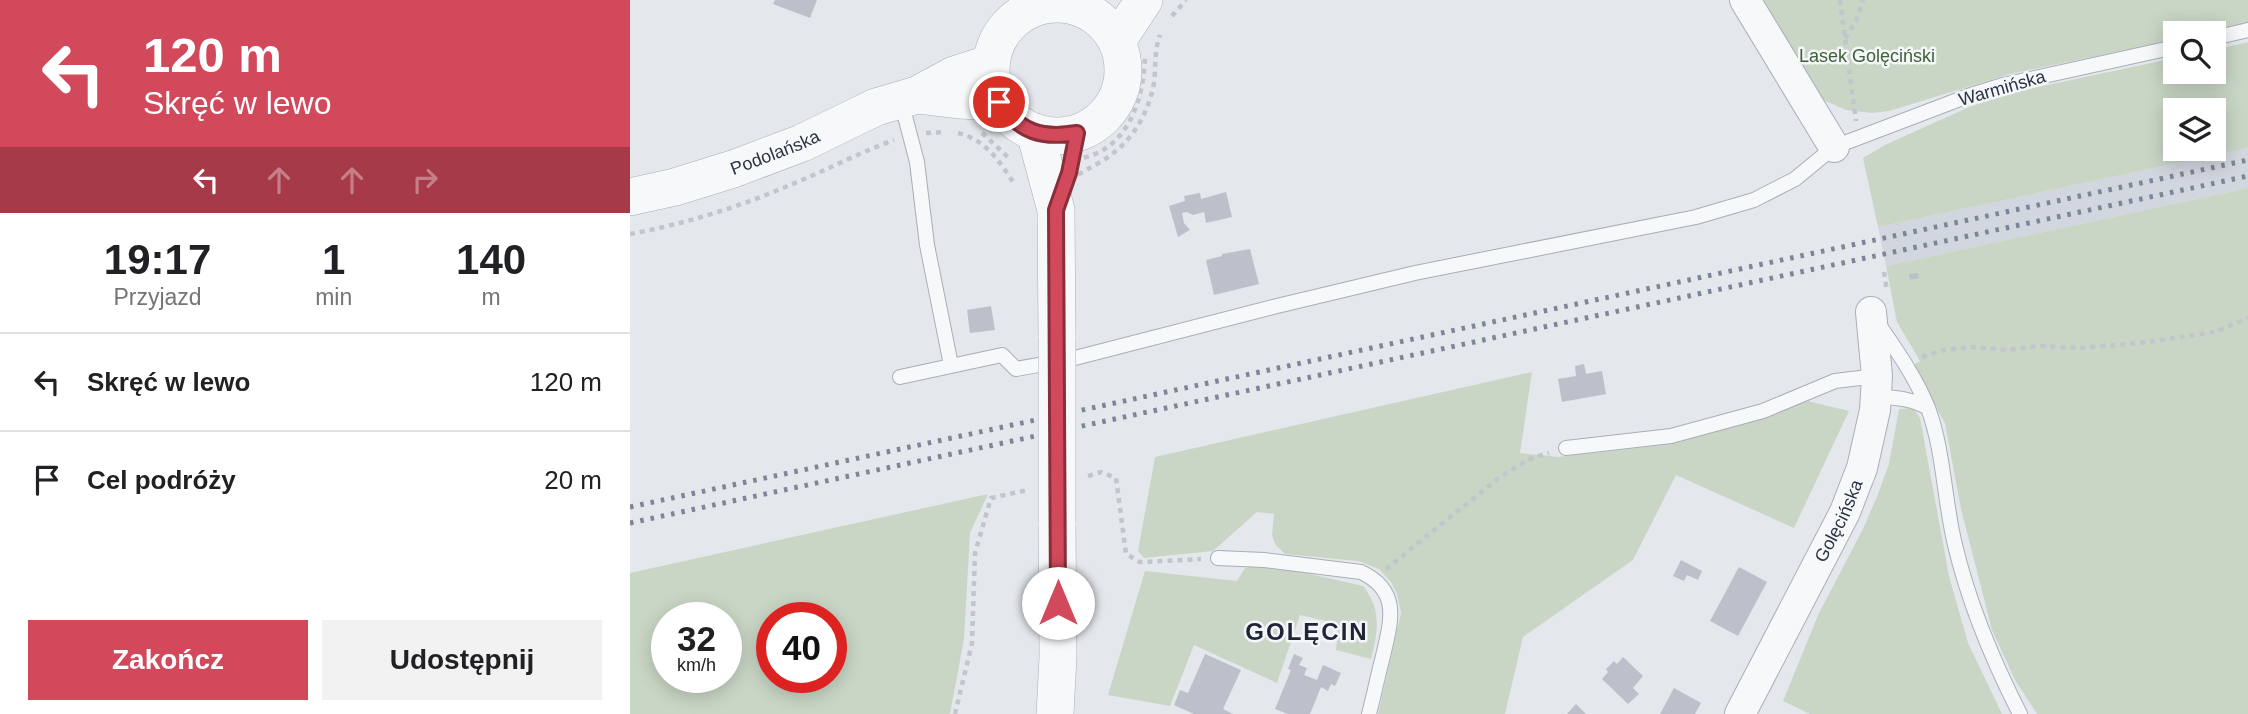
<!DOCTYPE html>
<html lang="pl">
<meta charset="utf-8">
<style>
body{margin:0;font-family:Helvetica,sans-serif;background:#f2f2f2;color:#202124;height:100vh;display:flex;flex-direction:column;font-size:26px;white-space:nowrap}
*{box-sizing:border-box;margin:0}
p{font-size:23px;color:#757577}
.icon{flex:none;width:38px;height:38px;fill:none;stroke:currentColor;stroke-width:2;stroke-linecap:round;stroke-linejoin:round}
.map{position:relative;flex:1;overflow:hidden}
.details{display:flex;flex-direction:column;background:#fff;width:630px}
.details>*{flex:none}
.hud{background:#d1495b;color:#fff;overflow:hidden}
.controls{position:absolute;left:1533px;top:21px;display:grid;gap:14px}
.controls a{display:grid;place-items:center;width:63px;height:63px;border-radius:0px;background:#fff;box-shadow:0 4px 18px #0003;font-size:35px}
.speed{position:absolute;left:21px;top:602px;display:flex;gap:14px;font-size:35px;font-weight:700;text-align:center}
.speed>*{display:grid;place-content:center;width:91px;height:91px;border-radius:50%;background:#fff;box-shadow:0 4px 18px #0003;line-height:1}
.speed small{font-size:18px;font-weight:400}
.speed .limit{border:10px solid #d22;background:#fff;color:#111}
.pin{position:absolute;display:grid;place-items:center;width:60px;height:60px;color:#fff;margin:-30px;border:4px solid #fff;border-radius:50%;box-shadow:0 2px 7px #0007}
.me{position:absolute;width:77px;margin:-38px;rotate:0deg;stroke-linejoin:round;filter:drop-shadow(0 0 5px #0008)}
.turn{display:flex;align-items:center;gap:24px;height:147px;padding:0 28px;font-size:32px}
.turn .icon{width:91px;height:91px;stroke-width:2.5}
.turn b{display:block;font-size:49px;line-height:60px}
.lanes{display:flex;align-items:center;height:66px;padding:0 28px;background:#0003;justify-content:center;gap:35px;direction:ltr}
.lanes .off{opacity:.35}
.eta{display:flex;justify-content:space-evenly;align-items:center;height:119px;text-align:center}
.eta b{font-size:42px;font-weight:600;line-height:49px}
.primary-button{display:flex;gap:14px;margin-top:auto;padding:14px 28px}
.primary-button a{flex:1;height:80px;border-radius:0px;background:#d1495b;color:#fff;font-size:28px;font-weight:600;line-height:80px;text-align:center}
.primary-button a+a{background:#f2f2f2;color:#202124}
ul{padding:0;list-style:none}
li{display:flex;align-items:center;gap:21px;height:98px;padding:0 28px;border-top:2px solid #e0e0e0}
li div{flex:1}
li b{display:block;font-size:26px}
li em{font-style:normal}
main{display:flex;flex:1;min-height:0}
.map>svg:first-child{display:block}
.built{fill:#d2d6de}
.green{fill:#c9d6c5;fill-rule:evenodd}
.building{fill:#bbc0ca}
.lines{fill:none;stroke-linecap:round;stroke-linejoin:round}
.service-casing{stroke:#a9aeb7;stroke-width:16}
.minor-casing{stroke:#a9aeb7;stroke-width:32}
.tertiary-casing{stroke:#a9aeb7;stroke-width:38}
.path{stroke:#c2c5cb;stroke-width:4.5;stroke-dasharray:5 5;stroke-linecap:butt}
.service{stroke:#f7f8fa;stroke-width:14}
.minor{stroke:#f7f8fa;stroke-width:30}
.tertiary{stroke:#f7f8fa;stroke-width:37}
.rail{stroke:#7d8696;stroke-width:5;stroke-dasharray:3.5 7;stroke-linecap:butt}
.tertiary-bridge-casing{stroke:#a9aeb7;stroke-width:38;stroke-linecap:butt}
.tertiary-bridge{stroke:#f7f8fa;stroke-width:37}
.route-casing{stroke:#882f3b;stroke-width:18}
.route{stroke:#d1495b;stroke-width:12}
.labels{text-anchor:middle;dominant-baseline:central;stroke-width:5;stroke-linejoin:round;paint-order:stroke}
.park-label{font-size:18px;fill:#3f6138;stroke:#f4f6f9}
.street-label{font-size:18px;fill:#2b3445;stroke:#f4f6f9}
.district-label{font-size:24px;font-weight:bold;letter-spacing:2px;fill:#1d2536;stroke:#f4f6f9}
</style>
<main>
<section class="details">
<div class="hud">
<div class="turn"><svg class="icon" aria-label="left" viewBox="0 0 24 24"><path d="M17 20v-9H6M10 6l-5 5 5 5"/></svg><div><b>120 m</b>Skręć w lewo</div></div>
<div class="lanes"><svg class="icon" aria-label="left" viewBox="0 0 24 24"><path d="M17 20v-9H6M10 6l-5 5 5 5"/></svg><svg class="icon off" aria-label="ahead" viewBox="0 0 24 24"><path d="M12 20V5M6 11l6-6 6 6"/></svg><svg class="icon off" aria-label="ahead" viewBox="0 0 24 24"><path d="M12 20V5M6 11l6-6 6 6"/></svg><svg class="icon off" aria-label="right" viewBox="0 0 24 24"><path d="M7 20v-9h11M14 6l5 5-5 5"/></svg></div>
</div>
<div class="eta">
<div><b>19:17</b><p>Przyjazd</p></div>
<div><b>1</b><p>min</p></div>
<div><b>140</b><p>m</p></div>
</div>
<ul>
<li><svg class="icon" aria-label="left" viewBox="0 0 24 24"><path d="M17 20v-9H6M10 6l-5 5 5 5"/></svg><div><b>Skręć w lewo</b></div><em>120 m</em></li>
<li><svg class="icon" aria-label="arrive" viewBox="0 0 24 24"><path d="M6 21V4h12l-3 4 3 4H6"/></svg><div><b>Cel podróży</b></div><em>20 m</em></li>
</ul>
<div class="primary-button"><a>Zakończ</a><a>Udostępnij</a></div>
</section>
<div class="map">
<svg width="1618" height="714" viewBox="0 0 1618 714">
<rect width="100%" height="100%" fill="#e4e7ec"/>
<path class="built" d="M1618,148V188L1256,266L1248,227Z"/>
<path class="green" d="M1131,0H1618V24L1577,33H1545V40L1380,74L1259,111L1242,113L1216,110L1191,99Z
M1618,42V148L1248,227L1233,158L1255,145L1339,107L1384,92L1545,58V72H1584V50ZM1545,110H1584V149H1545Z
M1618,188V714H1407L1385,680L1362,630L1331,509L1315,423L1282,366L1290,361L1267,322L1256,266Z
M902,372L890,453L928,457L1033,445L1049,442L1178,401L1219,411L1164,528L1046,475L1003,560L893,637L875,714H748L771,613L767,594L761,582L749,569L728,561L655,554L645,544L642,535L644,514L627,512L583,551L514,558L508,551L525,457Z
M1283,408L1290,418L1319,576L1338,643L1372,714H1180L1153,701L1189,613L1234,527L1248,494L1259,464L1269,409Z
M358,494L340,533L334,639L320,714H0V573ZM37,618H96V677H37ZM142,618H201V677H142Z
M620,567L667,571L733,586C752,610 748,631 741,659L706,650L709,624L670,615L647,683L564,645L540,706L478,695L515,571L607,581L615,568Z"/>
<path class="building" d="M145,0H187L180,18L143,4Z
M596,192L602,217L576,223L574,212L563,215L557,212L552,213L554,223L560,230L548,237L539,206L555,201L554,196L570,193L571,199Z
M620,249L629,284L584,295L576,260L592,256V254Z
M1288,273L1289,278L1280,280L1279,274Z
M361,306L365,330L340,333L337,310Z
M954,364L956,374L972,371L976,394L932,402L928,379L946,376L945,366Z
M1051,560L1072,571L1068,580L1057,575L1054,581L1043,576Z
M1109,567L1137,582L1108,636L1080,621Z
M575,654L611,670L593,709L603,714H564L544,705L550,690L558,693Z
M664,654L673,658L669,665L677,668L674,675L687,680L693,665L711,673L705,686L701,684L698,691L691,687L680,714H658L645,709L661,670L658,669Z
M993,657L1013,676L1003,688L1009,694L998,704L972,679L978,672L976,669L984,661L987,664Z
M1044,688L1071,703L1065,714H1030Z
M946,704L956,714H937Z"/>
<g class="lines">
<g class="service-casing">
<path id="service" d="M1584,38L1618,30
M271,101L287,162L297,245L321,365
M1249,325C1267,351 1286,378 1298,408C1314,451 1314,500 1325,545C1339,604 1362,659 1390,714
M270,377L372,355L386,369L441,359L647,306L785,273L1066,217L1124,200L1165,179L1204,147L1338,96L1373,85L1545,47
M1245,396C1264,398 1281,398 1298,408
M936,448L1041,436L1133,411L1205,381L1247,376
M588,558L634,560L731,572C771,591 761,621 753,656C748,675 744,695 739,714"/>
</g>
<g class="minor-casing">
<g id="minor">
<path d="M1115,0L1204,147"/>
<path id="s1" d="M1110,714L1215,512L1232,468L1245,410L1247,376L1241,312"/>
</g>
</g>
<g class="tertiary-casing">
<g id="tertiary">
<circle cx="427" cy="70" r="66"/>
<path d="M487,41L514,0"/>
<path d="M287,95L329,100L369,102"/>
<path d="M405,132L426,210L427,338"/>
<path id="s2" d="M0,197L45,187L103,169L172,143L246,107L287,95L324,75L361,63"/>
<path d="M425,714L428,657L427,523"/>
</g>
</g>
<path class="path" d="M1210,0L1226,121
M542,16L556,0
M1215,38L1226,21L1233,0
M296,133L316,132
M328,133C354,139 369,160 383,182L386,181
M352,133L379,158
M444,159C496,155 514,101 515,56
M448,174C455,172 460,167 467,164C499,146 517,119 524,83C526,66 524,51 530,35
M0,234C55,224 109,207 160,185C195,171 228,153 264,140
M1254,272L1257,291
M1292,357L1314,350L1341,347L1376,350L1411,346L1448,348L1510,343L1585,332L1618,318
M458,476L471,472L486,478L496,554L510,562L571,559
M756,569L870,477L900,459L919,453
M325,714L342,643L345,553L361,498L398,490"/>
<use href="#service" class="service"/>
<use href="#minor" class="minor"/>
<use href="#tertiary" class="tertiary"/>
<path class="rail" d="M0,507L1618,160
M0,523L1618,176"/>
<g class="tertiary-bridge-casing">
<path id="tertiary-bridge" d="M427,523V338"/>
</g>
<use href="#tertiary-bridge" class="tertiary-bridge"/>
</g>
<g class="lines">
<g class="route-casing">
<path id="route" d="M369,102C390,132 411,139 447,133L439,173L426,210L428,603"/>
</g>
<use href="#route" class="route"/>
</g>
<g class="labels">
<g class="park-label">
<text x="1237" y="56">Lasek Golęciński</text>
</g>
<g class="street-label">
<text transform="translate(1372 88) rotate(-16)">Warmińska</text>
<text stroke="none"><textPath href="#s2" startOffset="152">Podolańska</textPath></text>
<text stroke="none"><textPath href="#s1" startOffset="217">Golęcińska</textPath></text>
</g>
<g class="district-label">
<text x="677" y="631">GOLĘCIN</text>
</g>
</g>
</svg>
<div class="controls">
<a><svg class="icon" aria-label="search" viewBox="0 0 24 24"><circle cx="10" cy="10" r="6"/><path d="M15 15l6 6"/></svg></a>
<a><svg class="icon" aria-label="layers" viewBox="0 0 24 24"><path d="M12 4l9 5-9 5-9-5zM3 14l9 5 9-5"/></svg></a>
</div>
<div class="speed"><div>32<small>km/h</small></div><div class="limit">40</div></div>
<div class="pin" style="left:369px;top:102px;background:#d93025"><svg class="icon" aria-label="arrive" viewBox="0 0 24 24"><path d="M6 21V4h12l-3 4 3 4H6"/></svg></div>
<svg class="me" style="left:428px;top:603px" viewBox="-20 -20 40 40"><circle r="19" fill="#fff"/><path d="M0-13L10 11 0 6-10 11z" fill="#d1495b"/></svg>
</div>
</main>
